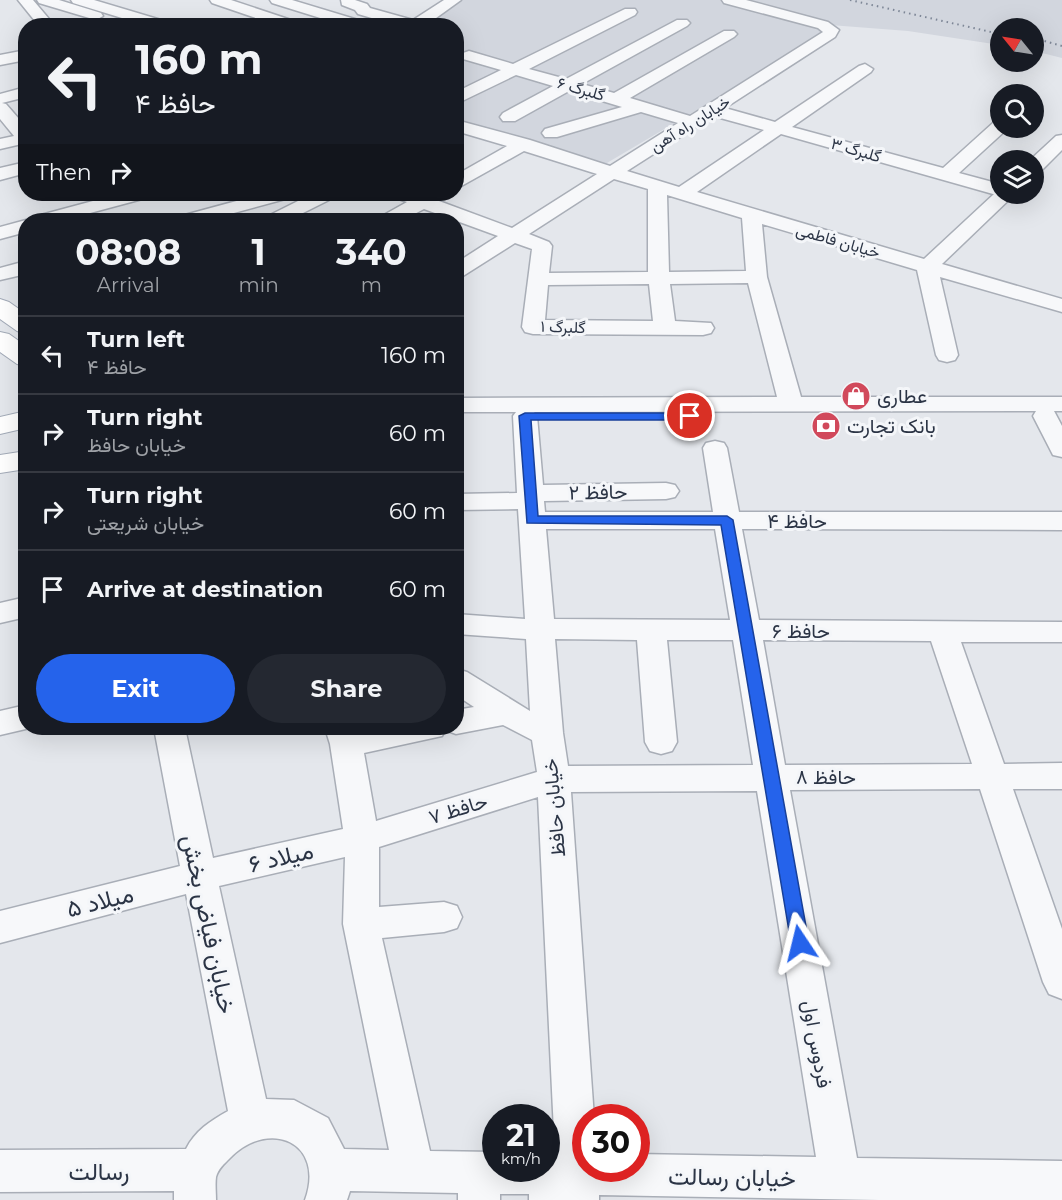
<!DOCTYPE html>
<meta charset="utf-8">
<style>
body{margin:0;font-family:Montserrat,Vazirmatn,sans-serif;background:#242831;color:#f1f3f6;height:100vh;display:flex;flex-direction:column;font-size:22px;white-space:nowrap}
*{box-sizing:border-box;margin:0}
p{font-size:20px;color:#9ea1a6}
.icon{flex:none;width:33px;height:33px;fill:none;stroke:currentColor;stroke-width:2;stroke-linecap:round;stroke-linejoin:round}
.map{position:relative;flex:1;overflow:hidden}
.drawer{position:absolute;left:18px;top:213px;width:446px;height:522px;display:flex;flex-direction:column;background:#171b24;border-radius:24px;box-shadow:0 6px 24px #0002}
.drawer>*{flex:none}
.hud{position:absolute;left:18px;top:18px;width:446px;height:183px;border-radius:24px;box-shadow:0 6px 24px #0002;background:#171b24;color:#f1f3f6;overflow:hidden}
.needle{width:39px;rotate:300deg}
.tools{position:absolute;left:990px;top:18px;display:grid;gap:12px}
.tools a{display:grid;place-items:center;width:54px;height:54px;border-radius:50%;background:#171b24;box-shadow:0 6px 24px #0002;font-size:30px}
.speed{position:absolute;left:482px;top:1104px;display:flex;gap:12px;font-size:30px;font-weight:700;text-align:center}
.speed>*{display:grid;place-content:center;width:78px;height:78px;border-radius:50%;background:#171b24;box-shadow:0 6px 24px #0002;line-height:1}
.speed small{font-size:15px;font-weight:400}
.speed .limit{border:9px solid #d22;background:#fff;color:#111}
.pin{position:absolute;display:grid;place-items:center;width:51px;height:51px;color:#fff;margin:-26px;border:3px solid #fff;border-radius:50%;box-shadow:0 2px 6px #0007}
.me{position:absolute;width:66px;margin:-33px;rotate:350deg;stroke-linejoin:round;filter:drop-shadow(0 0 4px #0008)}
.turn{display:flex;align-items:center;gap:21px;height:126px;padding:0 18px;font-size:27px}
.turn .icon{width:78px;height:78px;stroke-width:2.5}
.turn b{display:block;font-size:42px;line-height:51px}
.then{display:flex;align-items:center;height:57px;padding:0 18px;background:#0003;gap:12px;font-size:22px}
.eta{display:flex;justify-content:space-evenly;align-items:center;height:102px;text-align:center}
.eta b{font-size:36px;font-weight:700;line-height:42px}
.action{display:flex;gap:12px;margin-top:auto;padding:12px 18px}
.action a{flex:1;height:69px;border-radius:36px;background:#2563eb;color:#fff;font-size:24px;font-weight:700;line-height:69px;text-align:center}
.action a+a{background:#242831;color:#f1f3f6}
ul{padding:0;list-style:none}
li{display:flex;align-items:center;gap:18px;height:78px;padding:0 18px;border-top:2px solid #363941}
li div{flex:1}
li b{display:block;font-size:22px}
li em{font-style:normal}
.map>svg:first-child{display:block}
.built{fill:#d2d6de}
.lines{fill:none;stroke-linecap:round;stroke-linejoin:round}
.minor-casing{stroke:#a9aeb7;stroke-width:3}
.major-casing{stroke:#a3abb8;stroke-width:2}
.minor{fill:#f7f8fa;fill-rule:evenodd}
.major{fill:#fff;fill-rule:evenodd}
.rail{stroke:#7d8696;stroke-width:2;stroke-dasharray:1.5 4;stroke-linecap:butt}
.route{fill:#2563eb;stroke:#184099;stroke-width:1.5}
.labels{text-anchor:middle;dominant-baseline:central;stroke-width:6;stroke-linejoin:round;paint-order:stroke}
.far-street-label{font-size:16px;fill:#2b3445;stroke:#f4f6f9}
.poi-label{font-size:20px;fill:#2b3445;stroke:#f4f6f9;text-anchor:start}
.street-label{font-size:20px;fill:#2b3445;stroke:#f4f6f9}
.near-street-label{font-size:24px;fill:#2b3445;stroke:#f4f6f9}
</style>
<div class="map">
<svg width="1062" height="1200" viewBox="0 0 1062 1200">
<rect width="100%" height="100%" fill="#e4e7ec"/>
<path class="built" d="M462,0H1062V58L1034,51V28H1000V45L908,31L817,24L825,30L824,35L595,170L456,125V26H421Z"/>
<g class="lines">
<g class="minor-casing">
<path id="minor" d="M18,0H33L55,26H39Z
M37,0H59L101,13L103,16L96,20L39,3Z
M71,0H94L171,23L173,26H148L73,3Z
M210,0H231L300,23L302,26H279L212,3Z
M270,0H292L368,23L370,26H346L272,3Z
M341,0H355L367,4L370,8L413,20L444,0H461L425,26H399L358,14L355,10L342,5Z
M722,0H746L828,22L839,30L835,37L725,108L775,122L859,66L865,64L873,69L871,72L792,127L943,168L994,122L1000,121V128H1008L1006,130L959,173L1000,184V194H1015L942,264L1062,299V312L940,277L958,355L955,360L947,362L939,360L936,355L917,270L762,224L767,277L801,397H1062V411H1054L1062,426V457L1053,455L1033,416L1036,411L534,412L537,416L543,485L666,483L675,485L679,491L675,497L666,499L544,501L545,512H713L703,448L706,443L715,441L724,443L727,448L739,512H1062V530L742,529L759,620L1062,622V642H961L1004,764L1062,763V789H1013L1062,929V999L1049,994L1043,982L980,789L790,790L857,1158L1062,1161V1200H879L599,1195V1200H529V1194H500V1200H458V1193L350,1191L347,1200H305C326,1142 269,1118 230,1158C224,1164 218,1169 216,1177C215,1184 216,1193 216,1200H174V1191L0,1192V1150L186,1149C195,1131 210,1121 228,1111L186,894L0,943V911L180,866L154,728H185L213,858L343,829L330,744L325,728H355L356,730L370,728H456V710L474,707L456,695V669L467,672L530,711L526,639L456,634V614L525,619L518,509L456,510V494L517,493L513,416L516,412H456V398L777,397L748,283L670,284L675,321L711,323L714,328L711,333L703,335L533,334L525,332L522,327L532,249L515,243L463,276L456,278V263L498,236L424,209L403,220H379L382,216L407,202L396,198L394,194H443L439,201L512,228L597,174L524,151L456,189V175L507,146L456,131V120L530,140L610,166L678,123L641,112L557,137H545L542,133L545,129L622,107L569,91L515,121H503L500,117L503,113L553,86L516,75L456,104V92L501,70L463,59L461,56L463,53L469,51L513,64L625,9H635L637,12L635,15L529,69L566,79L677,20H687L690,23L687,26L582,84L614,93L724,31H734L737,34L734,37L630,98L690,116L823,32L818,28L724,3ZM713,116L764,130L679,187L627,171ZM781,134L993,194H994L924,259L697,192ZM614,179L648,189V272L549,273L552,246L549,242L529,234ZM667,195L742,218L746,271L669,272ZM649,284L653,321L545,320L548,285ZM546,529H715L730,620L554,619ZM555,639L637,640L645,742L650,751L661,754L672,751L677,742L667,640H733L753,765L568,766L563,733ZM763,640L931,641L972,764L785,765ZM503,725L532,740L537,772L376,821L364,753L442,736L445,730L456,734ZM757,791L816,1157L636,1154V1168H585V1118H594L571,792ZM538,797L555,1153H546V1168H495V1152L430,1151L382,938L444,932L457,928L462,917L457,906L444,902L379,907V847ZM345,857L343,924L389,1150L344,1149L328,1118L294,1100L266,1099L219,886Z
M26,50V60L0,65V55Z
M26,87V97L2,103L6,104L26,127V143L0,149V139L14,136L0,119V94Z
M1062,135V150L1041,171L1034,172V160H1030L1056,136Z
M26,162V173L0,180V168Z
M119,194H149L146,198L64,220H34L37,216Z
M262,194H292L289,198L208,220H178L181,216Z
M312,194H336L333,198L289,220H265L268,216Z
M26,220V232L0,239V227Z
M26,261V274L0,280V268Z
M26,597V617L0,623V603Z
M26,705V728H30L0,735V711Z"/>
</g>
<g class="major-casing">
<path id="major" d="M0,299L9,302L26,314V334L17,331L0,319Z
M0,332L9,334L26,346V366L17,364L0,352Z
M26,411V428L0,434V417Z
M26,451V469L0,473V455Z"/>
</g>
<use href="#minor" class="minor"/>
<use href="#major" class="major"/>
<path class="rail" d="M850,0L1000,34
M1034,38L1062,46"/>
</g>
<path class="route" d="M525,413H690L696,416L690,420H531L538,516H727L733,520L809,943L806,948L800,950L794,948L791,943L721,525L527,523L519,416Z"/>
<defs>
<g id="shop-disc" transform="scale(1.5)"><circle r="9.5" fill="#d1495b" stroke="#f4f6f9"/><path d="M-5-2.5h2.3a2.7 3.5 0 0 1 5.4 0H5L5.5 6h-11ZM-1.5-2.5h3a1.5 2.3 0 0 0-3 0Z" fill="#fff"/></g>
<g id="bank-disc" transform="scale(1.5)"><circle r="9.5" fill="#d1495b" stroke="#f4f6f9"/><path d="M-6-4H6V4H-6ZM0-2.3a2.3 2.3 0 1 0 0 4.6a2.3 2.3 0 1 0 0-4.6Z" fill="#fff"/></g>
</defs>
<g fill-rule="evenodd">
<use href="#shop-disc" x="856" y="396"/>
<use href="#bank-disc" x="826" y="426"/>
</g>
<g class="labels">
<g class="far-street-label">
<text transform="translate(581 89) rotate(16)">گلبرگ ۶</text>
<text transform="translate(690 124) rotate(-32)">خیابان راه آهن</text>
<text transform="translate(856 150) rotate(16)">گلبرگ ۳</text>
<text transform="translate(838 241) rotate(16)">خیابان فاطمی</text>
<text transform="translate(563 327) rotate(2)">گلبرگ ۱</text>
</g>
<g class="poi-label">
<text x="877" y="396">عطاری</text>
<text x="847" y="426">بانک تجارت</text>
</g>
<g class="street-label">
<text transform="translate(598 492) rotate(-1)">حافظ ۲</text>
<text x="797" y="521">حافظ ۴</text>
<text x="801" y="631">حافظ ۶</text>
<text x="826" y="777">حافظ ۸</text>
<text transform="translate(554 808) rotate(-95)">خیابان حافظ</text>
<text transform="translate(458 809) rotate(-17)">حافظ ۷</text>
<text transform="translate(817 1044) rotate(80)">فردوس اول</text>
</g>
<g class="near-street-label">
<text transform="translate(281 857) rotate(-13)">میلاد ۶</text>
<text transform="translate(100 901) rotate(-14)">میلاد ۵</text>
<text transform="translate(209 924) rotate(78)">خیابان فیاض بخش</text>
<text x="99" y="1171">رسالت</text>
<text transform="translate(732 1177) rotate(1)">خیابان رسالت</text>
</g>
</g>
</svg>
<div class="tools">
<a><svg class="needle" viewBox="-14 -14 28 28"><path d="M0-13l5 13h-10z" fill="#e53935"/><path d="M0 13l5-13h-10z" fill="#9ea1a6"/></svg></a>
<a><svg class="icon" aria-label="search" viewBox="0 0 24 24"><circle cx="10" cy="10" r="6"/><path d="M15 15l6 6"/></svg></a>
<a><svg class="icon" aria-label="layers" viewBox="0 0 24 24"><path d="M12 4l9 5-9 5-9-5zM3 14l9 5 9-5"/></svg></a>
</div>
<div class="speed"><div>21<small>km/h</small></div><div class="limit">30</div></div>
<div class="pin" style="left:690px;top:416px;background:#d93025"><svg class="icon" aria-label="arrive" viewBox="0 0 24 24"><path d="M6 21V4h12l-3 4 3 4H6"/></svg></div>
<svg class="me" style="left:800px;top:943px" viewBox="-20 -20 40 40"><path d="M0-17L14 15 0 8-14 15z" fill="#2563eb" stroke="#fff" stroke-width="4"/></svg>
<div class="hud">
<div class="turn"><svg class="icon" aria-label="left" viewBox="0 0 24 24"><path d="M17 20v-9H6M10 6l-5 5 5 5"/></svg><div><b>160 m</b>حافظ ۴</div></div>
<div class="then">Then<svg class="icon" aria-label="right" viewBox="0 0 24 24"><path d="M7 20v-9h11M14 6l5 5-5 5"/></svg></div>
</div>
<section class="drawer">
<div class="eta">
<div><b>08:08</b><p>Arrival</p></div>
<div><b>1</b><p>min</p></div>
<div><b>340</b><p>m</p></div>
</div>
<ul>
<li><svg class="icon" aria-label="left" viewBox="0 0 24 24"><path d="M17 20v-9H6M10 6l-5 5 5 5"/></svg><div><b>Turn left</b><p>حافظ ۴</p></div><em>160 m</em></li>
<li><svg class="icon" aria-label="right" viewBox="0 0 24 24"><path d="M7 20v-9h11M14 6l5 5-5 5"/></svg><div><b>Turn right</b><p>خیابان حافظ</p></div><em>60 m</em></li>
<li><svg class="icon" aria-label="right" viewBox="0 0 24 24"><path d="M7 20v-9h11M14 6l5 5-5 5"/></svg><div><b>Turn right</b><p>خیابان شریعتی</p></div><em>60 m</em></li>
<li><svg class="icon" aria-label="arrive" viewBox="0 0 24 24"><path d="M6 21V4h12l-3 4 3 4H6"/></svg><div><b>Arrive at destination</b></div><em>60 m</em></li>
</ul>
<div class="action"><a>Exit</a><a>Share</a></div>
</section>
</div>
